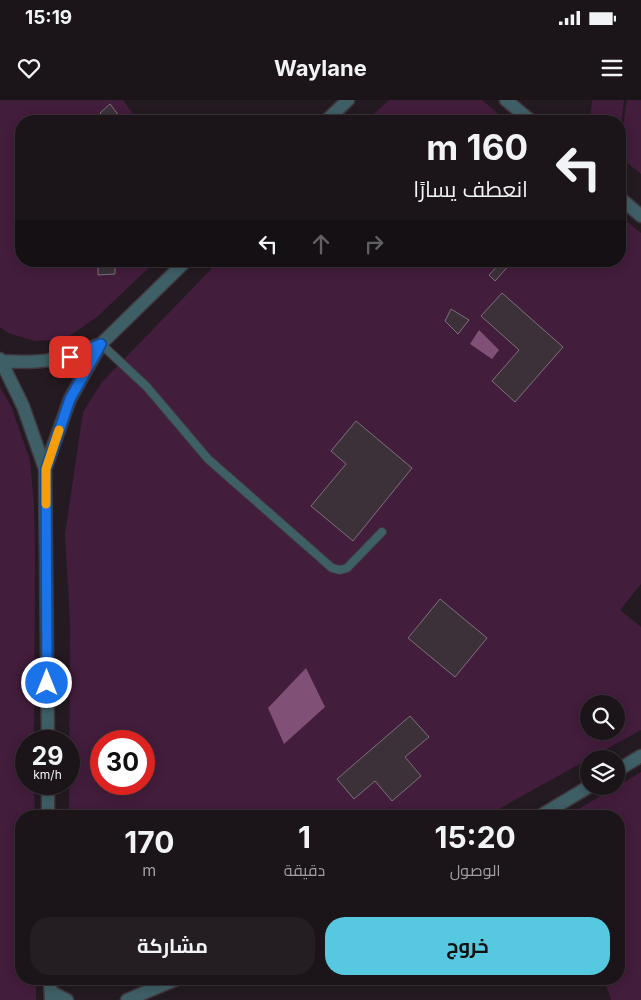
<!DOCTYPE html>
<html lang="ar">
<meta charset="utf-8">
<style>
body{margin:0;font-family:Inter,Cairo,sans-serif;background:#241d22;color:#f1f3f6;direction:rtl;height:100vh;display:flex;flex-direction:column;font-size:19px;white-space:nowrap}
*{box-sizing:border-box;margin:0}
p{font-size:16px;color:#a09ea2}
.icon{flex:none;width:28px;height:28px;fill:none;stroke:currentColor;stroke-width:2;stroke-linecap:round;stroke-linejoin:round}
.map{position:relative;flex:1;overflow:hidden;direction:ltr}
.side{position:absolute;left:15px;top:710px;width:610px;height:175px;display:flex;flex-direction:column;background:#1b1419;border-radius:20px;box-shadow:0 2px 12px #0003,0 0 0 1px #393338;direction:rtl}
.side>*{flex:none}
.guide{position:absolute;left:15px;top:15px;width:611px;height:152px;border-radius:20px;box-shadow:0 2px 12px #0003,0 0 0 1px #393338;direction:rtl;background:#1b1419;color:#f1f3f6;overflow:hidden}
.tools{position:absolute;left:580px;top:595px;display:grid;gap:10px}
.tools a{display:grid;place-items:center;width:45px;height:45px;border-radius:50%;background:#1b1419;box-shadow:0 2px 12px #0003,0 0 0 1px #393338;font-size:25px}
.speed{position:absolute;left:15px;top:630px;display:flex;gap:10px;font-size:25px;font-weight:700;text-align:center}
.speed>*{display:grid;place-content:center;width:65px;height:65px;border-radius:50%;background:#1b1419;box-shadow:0 2px 12px #0003,0 0 0 1px #393338;line-height:1}
.speed small{font-size:12px;font-weight:400}
.speed .limit{border:8px solid #d22;background:#fff;color:#111}
.pin{position:absolute;display:grid;place-items:center;width:42px;height:42px;color:#fff;margin:-21px;border-radius:10px;box-shadow:0 2px 8px #0006}
.me{position:absolute;width:55px;margin:-28px;rotate:0deg;stroke-linejoin:round;filter:drop-shadow(0 0 4px #0008)}
.turn{display:flex;align-items:center;gap:18px;height:105px;padding:0 15px;font-size:22px}
.turn .icon{width:65px;height:65px;stroke-width:2.5}
.turn b{display:block;font-size:35px;line-height:42px}
.lanes{display:flex;align-items:center;height:48px;padding:0 15px;background:#0003;justify-content:center;gap:25px;direction:ltr}
.lanes .off{opacity:.35}
.eta{display:flex;justify-content:space-evenly;align-items:center;height:85px;text-align:center}
.eta b{font-size:30px;font-weight:700;line-height:35px}
.action{display:flex;gap:10px;margin-top:auto;padding:10px 15px}
.action a{flex:1;height:58px;border-radius:20px;background:#56c9e0;color:#111;font-size:20px;font-weight:700;line-height:58px;text-align:center}
.action a+a{background:#241d22;color:#f1f3f6}
.status{display:flex;justify-content:space-between;align-items:center;height:35px;padding:0 25px;background:#1b1419;direction:ltr}
.status svg{height:14px;fill:currentColor}
header{display:flex;justify-content:space-between;align-items:center;height:65px;padding:0 15px;background:#1b1419;font-size:22px;font-weight:700}
.map>svg:first-child{display:block}
.green{fill:#431d3c;fill-rule:evenodd}
.water{fill:#815077}
.building{fill:#3c3139;stroke:#7e717b}
.lines{fill:none;stroke-linecap:round;stroke-linejoin:round}
.service-casing{stroke:#40373d;stroke-width:10}
.minor-casing{stroke:#40373d;stroke-width:15}
.service{stroke:#3f5f66;stroke-width:8}
.minor{stroke:#3f5f66;stroke-width:12}
.route-casing{stroke:#114b97;stroke-width:12}
.route{stroke:#1a73e8;stroke-width:9}
.slow{stroke:#f59e0b;stroke-width:9}
</style>
<div class="status"><b>15:19</b><svg viewBox="0 0 49 12"><path d="M0 12V9h3v3zM5 12V6h3v6zM10 12V3h3v9zM15 12V0h3v12zM26 1h20v11H26zM47 4h2v5h-2z"/></svg></div>
<header><svg class="icon" aria-label="menu" viewBox="0 0 24 24"><path d="M4 6h16M4 12h16M4 18h16"/></svg>Waylane<svg class="icon" aria-label="heart" viewBox="0 0 24 24"><path d="M12 20l-8-8c-3-5 5-10 8-4 3-6 11-1 8 4z"/></svg></header>
<div class="map">
<svg width="641" height="900" viewBox="0 0 641 900">
<rect width="100%" height="100%" fill="#241a21"/>
<path class="green" d="M0,0H123L138,21H21V161H156L97,217L65,239L35,241L8,233L0,227Z
M389,0H482L507,21H366Z
M592,0H624L621,29L620,21H590Z
M627,0H641V74L620,57V33L622,32Z
M620,116L641,133V484L620,510L641,527V630L486,716H69L70,522L65,434L83,312L102,282L219,161H620ZM589,604H616V631H589ZM101,641H144V684H101Z
M0,287L11,306L30,360L34,404L35,460L34,641H26V684H34L35,716H21V879H36V900H0Z
M641,672V900H611L604,879H619V716H567Z"/>
<path class="water" d="M479,230L499,250L492,259L470,244Z
M306,568L325,607L284,644L268,608Z"/>
<path class="building" d="M110,4L123,21H107L100,13Z
M98,161H115V174L98,175Z
M502,161H513L495,181L489,175Z
M502,193L563,247L515,302L492,281L519,250L481,216Z
M451,209L469,220L458,234L445,221Z
M356,321L412,368L353,441L311,406L346,364L331,351Z
M440,499L487,538L455,577L408,538Z
M410,616L429,637L405,657L421,676L392,701L375,681L354,699L337,679Z"/>
<g class="lines">
<g class="service-casing">
<path id="service" d="M101,244L147,287L208,359L332,468L340,470L347,468L382,432"/>
</g>
<g class="minor-casing">
<path id="minor" d="M506,0L531,21
M326,21L348,0
M620,98L641,116
M0,259L23,306L45,369L48,641
M1,261C42,264 63,260 101,244
M45,369L70,299L101,244L186,161
M616,671L641,656
M48,684V716
M540,716L590,686
M50,879L51,900
M51,892L67,900
M127,900L177,879"/>
</g>
<use href="#service" class="service"/>
<use href="#minor" class="minor"/>
</g>
<g class="lines">
<g class="route-casing">
<path id="route" d="M47,583L46,369L70,299L101,244L70,257"/>
</g>
<use href="#route" class="route"/>
<path class="slow" d="M46,404V369L59,330"/>
</g>
</svg>
<div class="tools">
<a><svg class="icon" aria-label="search" viewBox="0 0 24 24"><circle cx="10" cy="10" r="6"/><path d="M15 15l6 6"/></svg></a>
<a><svg class="icon" aria-label="layers" viewBox="0 0 24 24"><path d="M12 4l9 5-9 5-9-5zM3 14l9 5 9-5"/></svg></a>
</div>
<div class="speed"><div>29<small>km/h</small></div><div class="limit">30</div></div>
<div class="pin" style="left:70px;top:257px;background:#d93025"><svg class="icon" aria-label="arrive" viewBox="0 0 24 24"><path d="M6 21V4h12l-3 4 3 4H6"/></svg></div>
<svg class="me" style="left:47px;top:583px" viewBox="-20 -20 40 40"><circle r="17" fill="#1a73e8" stroke="#fff" stroke-width="3"/><path d="M0-11L8 9 0 5-8 9z" fill="#fff"/></svg>
<div class="guide">
<div class="turn"><svg class="icon" aria-label="left" viewBox="0 0 24 24"><path d="M17 20v-9H6M10 6l-5 5 5 5"/></svg><div><b>160 m</b>انعطف يسارًا</div></div>
<div class="lanes"><svg class="icon" aria-label="left" viewBox="0 0 24 24"><path d="M17 20v-9H6M10 6l-5 5 5 5"/></svg><svg class="icon off" aria-label="ahead" viewBox="0 0 24 24"><path d="M12 20V5M6 11l6-6 6 6"/></svg><svg class="icon off" aria-label="right" viewBox="0 0 24 24"><path d="M7 20v-9h11M14 6l5 5-5 5"/></svg></div>
</div>
<section class="side">
<div class="eta">
<div><b>15:20</b><p>الوصول</p></div>
<div><b>1</b><p>دقيقة</p></div>
<div><b>170</b><p>m</p></div>
</div>
<div class="action"><a>خروج</a><a>مشاركة</a></div>
</section>
</div>
